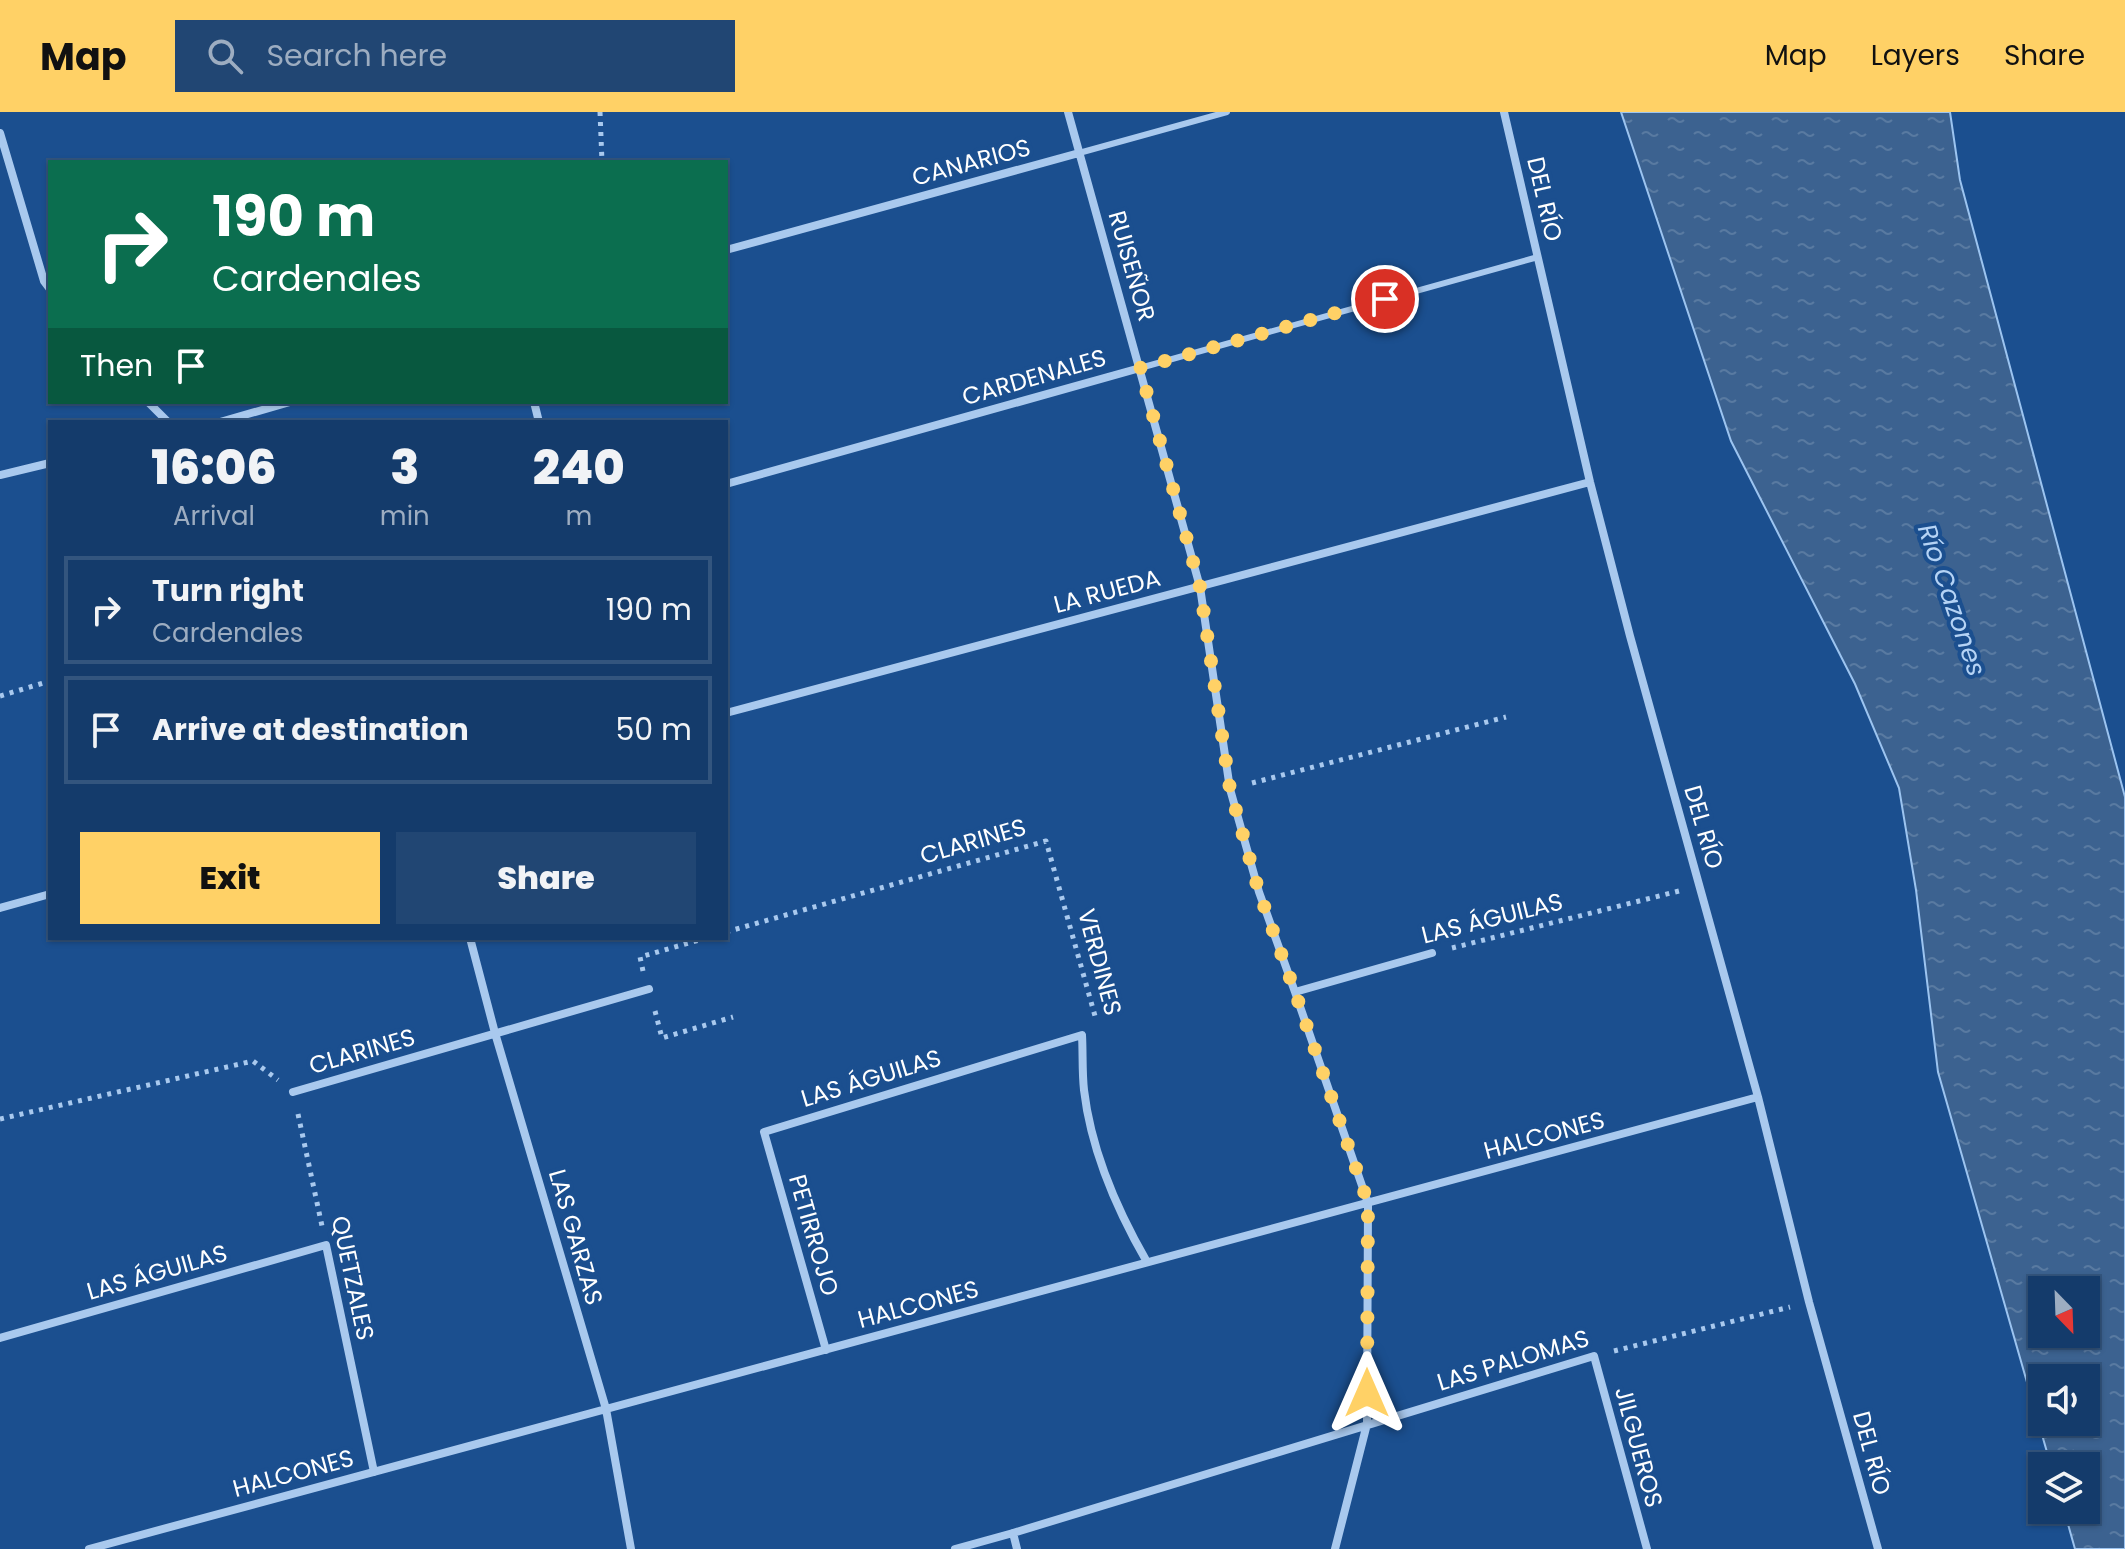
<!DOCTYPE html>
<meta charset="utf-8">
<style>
body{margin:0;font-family:Poppins,sans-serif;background:#214673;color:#f1f3f6;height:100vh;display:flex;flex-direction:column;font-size:30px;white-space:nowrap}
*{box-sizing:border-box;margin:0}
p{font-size:26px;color:#9dadc1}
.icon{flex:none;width:44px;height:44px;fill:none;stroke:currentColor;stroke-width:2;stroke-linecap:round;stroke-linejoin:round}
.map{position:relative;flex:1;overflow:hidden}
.sheet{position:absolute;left:48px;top:308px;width:680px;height:520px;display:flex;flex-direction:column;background:#143b6b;border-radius:0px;box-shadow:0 2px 6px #0004,0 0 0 2px #33557e}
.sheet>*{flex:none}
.guide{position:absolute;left:48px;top:48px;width:680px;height:244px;border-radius:0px;box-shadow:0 2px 6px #0004,0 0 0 2px #33557e;background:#0b6e4f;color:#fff;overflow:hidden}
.needle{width:52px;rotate:157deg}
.controls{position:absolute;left:2028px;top:1164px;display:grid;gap:16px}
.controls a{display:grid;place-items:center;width:72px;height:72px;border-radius:0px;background:#143b6b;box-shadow:0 2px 6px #0004,0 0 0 2px #33557e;font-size:40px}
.pin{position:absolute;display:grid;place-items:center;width:68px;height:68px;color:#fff;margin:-34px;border:4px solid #fff;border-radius:50%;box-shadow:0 2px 8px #0007}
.me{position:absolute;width:88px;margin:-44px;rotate:0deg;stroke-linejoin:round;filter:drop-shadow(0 0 6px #0008)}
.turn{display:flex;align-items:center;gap:28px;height:168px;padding:0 32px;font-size:36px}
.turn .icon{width:104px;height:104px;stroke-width:2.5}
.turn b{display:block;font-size:56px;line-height:68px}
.then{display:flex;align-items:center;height:76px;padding:0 32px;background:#0003;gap:16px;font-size:30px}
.eta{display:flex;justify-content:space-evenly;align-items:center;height:136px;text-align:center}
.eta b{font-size:48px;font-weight:800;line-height:56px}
.cta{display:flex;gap:16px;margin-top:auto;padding:16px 32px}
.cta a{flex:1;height:92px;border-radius:0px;background:#ffd166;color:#111;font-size:32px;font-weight:800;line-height:92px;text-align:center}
.cta a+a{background:#214673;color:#f1f3f6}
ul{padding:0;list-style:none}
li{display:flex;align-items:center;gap:24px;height:108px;margin:0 16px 12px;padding:0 16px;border:4px solid #33557e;border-radius:0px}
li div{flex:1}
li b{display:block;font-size:30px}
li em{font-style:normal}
header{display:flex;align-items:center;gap:48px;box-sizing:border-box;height:112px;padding:0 40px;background:#ffd166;color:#111}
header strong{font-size:38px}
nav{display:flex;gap:44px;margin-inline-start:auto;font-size:28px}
.search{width:560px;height:72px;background:#214673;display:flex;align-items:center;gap:20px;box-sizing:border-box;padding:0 28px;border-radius:0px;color:#9dadc1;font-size:30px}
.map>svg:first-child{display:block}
.water{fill:url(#water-ripples);stroke:#9cc4f0;stroke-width:2;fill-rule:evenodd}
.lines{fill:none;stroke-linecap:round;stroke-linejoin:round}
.path{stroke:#a9c9ee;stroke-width:5;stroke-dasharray:4 6;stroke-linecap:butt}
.service{stroke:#a9c9ee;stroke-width:6}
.minor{stroke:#a9c9ee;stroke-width:8}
.route{stroke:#ffd166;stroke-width:14;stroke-dasharray:0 25.2}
.labels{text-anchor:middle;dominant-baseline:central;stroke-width:8;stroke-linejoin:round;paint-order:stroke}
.street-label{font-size:24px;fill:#fff;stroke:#1b4f8f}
.water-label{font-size:26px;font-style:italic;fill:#b5d3f5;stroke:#1b4f8f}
</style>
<header>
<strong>Map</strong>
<div class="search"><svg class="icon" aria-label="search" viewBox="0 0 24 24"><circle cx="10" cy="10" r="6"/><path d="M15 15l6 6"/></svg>Search here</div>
<nav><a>Map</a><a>Layers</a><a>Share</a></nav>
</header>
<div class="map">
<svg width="2125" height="1437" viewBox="0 0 2125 1437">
<defs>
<pattern id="water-ripples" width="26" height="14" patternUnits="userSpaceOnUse" patternTransform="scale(2)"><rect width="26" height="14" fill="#3c6290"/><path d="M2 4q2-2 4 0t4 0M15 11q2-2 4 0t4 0" fill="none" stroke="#597aa1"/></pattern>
</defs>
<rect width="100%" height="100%" fill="#1b4f8f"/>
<path class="water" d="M1621,0H1950L1960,68L2125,685V1437H2075L2064,1398H2086V1354H2051L1938,960L1916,778L1899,676L1855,572L1731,329ZM2042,1178H2086V1222H2042ZM2042,1266H2086V1310H2042Z"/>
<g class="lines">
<path class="path" d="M600,0L602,50
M0,584L50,569
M1252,671L1506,605
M726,820L1046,729L1095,904
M1452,836L1679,779
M643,859L640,845L706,826
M655,899L662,926L733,905
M298,1002L322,1114
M0,1007L253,949L278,968
M1614,1239L1790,1195"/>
<path class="service" d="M1079,41L1227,0
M1140,256L1538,145"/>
<path class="minor" d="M1068,0L1200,475L1230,677L1259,780L1295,880L1368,1091L1367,1312L1335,1437
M1504,0L1590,370L1630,524L1758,985L1809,1190L1878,1437
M0,21L44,169L50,177
M726,138L1079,41
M148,290L168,310
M534,290L539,310
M220,310L290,290
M0,363L50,351
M726,372L1140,256
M726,601L1590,370
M0,796L50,782
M470,826L495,921L606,1297L631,1437
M1295,880L1432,841
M293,980L649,877
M0,1226L326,1133L374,1360
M826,1238L764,1020L1082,923C1083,941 1082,960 1084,978C1091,1038 1117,1098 1147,1150
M1013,1421L1017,1437
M89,1437L1758,985
M955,1437L1013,1421L1594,1244L1647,1437"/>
</g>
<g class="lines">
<path class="route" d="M1367,1281L1368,1091L1295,880L1259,780L1230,677L1200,475L1140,256L1385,187"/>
</g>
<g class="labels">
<g class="street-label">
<text transform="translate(971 50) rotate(-15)">CANARIOS</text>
<text transform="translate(1545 87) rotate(77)">DEL RÍO</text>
<text transform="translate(1132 154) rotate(74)">RUISEÑOR</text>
<text transform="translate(1034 265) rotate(-16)">CARDENALES</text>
<text transform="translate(1107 479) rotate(-15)">LA RUEDA</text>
<text transform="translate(1704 715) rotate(74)">DEL RÍO</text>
<text transform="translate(973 729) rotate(-16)">CLARINES</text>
<text transform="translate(1492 806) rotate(-14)">LAS ÁGUILAS</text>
<text transform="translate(1100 850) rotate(75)">VERDINES</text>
<text transform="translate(362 939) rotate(-16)">CLARINES</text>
<text transform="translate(871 966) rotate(-17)">LAS ÁGUILAS</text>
<text transform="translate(1544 1023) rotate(-15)">HALCONES</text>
<text transform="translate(814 1123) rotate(74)">PETIRROJO</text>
<text transform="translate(576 1125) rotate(74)">LAS GARZAS</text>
<text transform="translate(157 1160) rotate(-16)">LAS ÁGUILAS</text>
<text transform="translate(353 1166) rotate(78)">QUETZALES</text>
<text transform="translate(918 1192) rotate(-15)">HALCONES</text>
<text transform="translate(1513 1248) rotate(-17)">LAS PALOMAS</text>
<text transform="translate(1639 1335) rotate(75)">JILGUEROS</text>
<text transform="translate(1872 1341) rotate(75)">DEL RÍO</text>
<text transform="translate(293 1361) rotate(-15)">HALCONES</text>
</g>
<g class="water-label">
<text transform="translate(1952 488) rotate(71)">Río Cazones</text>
</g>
</g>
</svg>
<div class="controls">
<a><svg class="needle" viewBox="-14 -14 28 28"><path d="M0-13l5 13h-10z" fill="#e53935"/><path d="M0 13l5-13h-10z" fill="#9dadc1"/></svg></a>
<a><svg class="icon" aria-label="sound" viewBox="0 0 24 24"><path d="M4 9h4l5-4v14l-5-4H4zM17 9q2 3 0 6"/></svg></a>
<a><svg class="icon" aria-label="layers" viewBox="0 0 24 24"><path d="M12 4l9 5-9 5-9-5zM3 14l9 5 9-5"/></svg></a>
</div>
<div class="pin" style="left:1385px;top:187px;background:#d93025"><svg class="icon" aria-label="arrive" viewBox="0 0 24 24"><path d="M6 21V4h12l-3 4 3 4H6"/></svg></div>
<svg class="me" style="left:1367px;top:1281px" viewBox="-20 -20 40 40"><path d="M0-17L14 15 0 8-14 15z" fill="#ffd166" stroke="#fff" stroke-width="4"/></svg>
<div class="guide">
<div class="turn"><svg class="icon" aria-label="right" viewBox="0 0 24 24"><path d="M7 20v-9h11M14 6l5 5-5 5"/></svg><div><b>190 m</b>Cardenales</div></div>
<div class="then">Then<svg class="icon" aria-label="arrive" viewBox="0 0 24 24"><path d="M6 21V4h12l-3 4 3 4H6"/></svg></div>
</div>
<section class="sheet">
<div class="eta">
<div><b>16:06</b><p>Arrival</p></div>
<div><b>3</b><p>min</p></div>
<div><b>240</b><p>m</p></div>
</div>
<ul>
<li><svg class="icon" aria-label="right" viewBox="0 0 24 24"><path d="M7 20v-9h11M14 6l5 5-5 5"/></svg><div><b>Turn right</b><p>Cardenales</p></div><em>190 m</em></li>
<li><svg class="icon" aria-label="arrive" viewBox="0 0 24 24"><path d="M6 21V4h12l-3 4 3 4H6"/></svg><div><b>Arrive at destination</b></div><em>50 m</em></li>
</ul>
<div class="cta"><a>Exit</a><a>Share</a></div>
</section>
</div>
